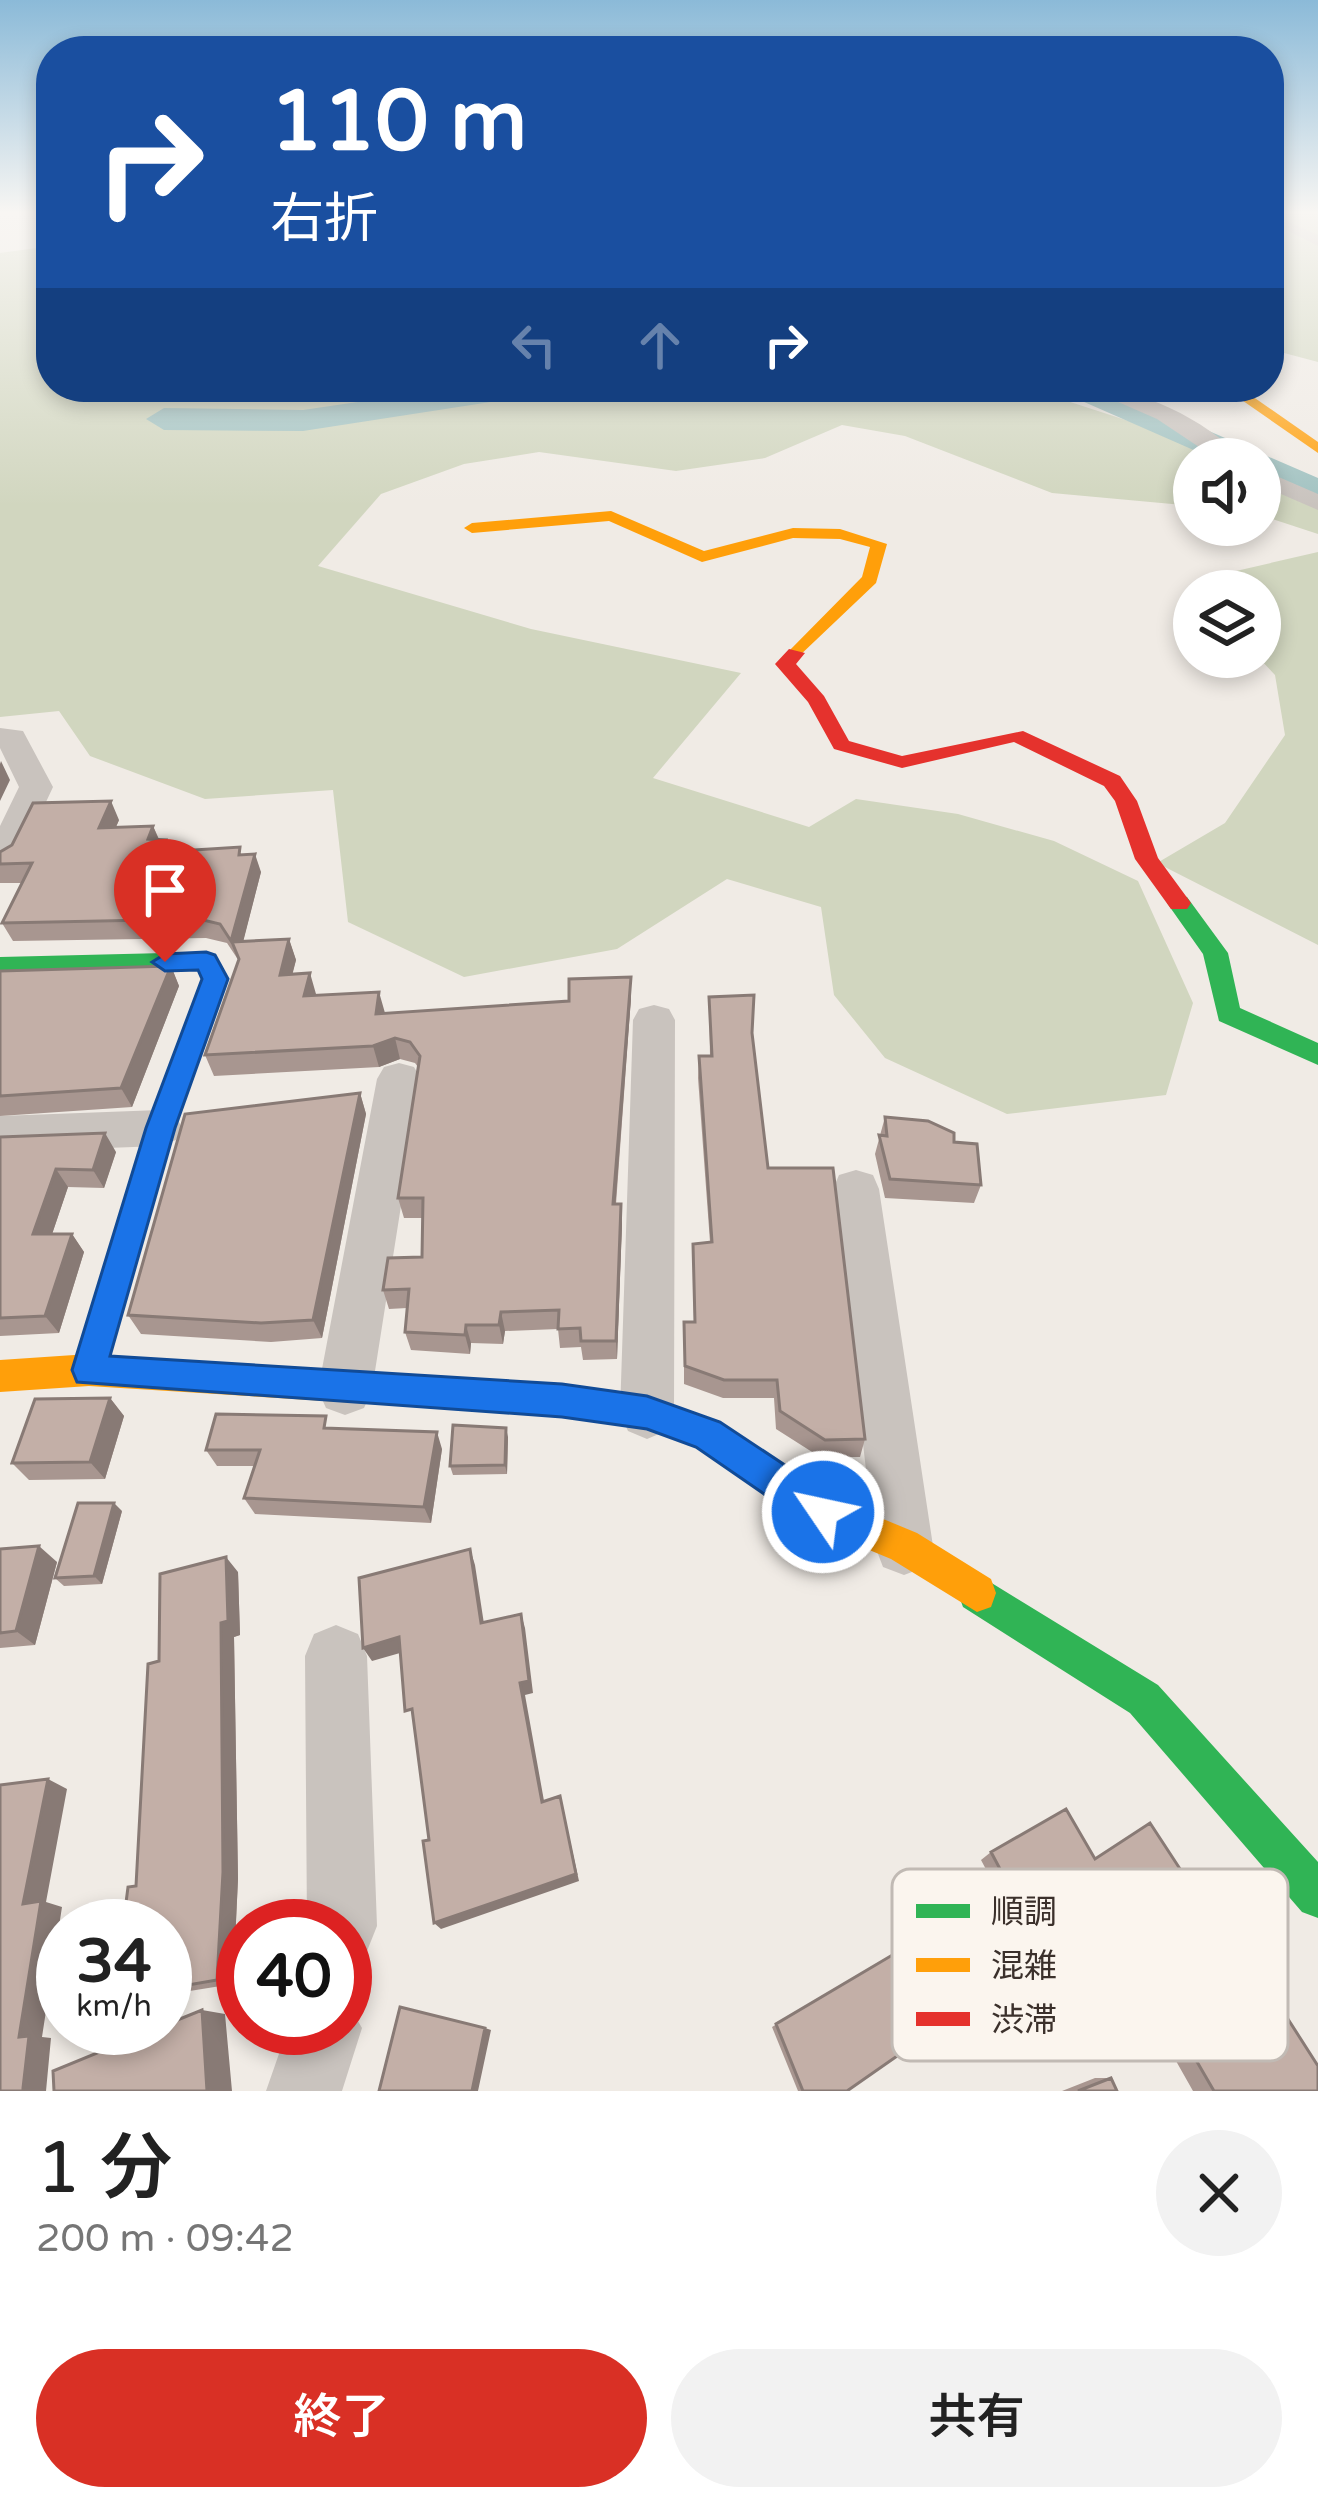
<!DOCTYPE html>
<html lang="ja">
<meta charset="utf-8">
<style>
body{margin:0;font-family:"Varela Round","Noto Sans JP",sans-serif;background:#f2f2f2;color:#222;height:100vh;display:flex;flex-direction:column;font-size:45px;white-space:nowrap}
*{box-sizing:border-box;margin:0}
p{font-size:39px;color:#767676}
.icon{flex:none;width:66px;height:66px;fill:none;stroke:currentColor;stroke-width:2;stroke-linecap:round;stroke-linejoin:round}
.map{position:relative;height:2091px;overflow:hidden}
.sheet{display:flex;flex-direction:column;background:#fff;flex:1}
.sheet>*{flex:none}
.hud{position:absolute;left:36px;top:36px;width:1248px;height:366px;border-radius:48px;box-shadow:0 6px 18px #0003;background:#1a4fa0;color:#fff;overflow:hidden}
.tools{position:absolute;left:1173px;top:438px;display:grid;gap:24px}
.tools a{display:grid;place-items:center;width:108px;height:108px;border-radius:50%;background:#fff;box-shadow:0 6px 18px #0003;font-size:60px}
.speed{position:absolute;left:36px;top:1899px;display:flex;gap:24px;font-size:60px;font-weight:700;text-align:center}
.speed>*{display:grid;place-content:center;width:156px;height:156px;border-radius:50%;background:#fff;box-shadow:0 6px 18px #0003;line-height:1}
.speed small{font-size:30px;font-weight:400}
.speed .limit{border:18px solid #d22;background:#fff;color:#111}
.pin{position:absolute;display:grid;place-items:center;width:102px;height:102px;color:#fff;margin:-123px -51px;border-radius:50% 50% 50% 0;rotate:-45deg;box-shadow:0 0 12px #0007}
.pin .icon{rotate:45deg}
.me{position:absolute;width:132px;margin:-66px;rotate:304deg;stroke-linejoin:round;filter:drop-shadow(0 0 9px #0008)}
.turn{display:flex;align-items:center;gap:42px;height:252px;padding:0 36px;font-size:54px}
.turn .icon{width:156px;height:156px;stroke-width:2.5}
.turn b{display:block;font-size:84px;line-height:102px}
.lanes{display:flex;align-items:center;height:114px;padding:0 36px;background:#0003;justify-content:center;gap:60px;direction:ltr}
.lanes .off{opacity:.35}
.round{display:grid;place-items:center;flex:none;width:126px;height:126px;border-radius:63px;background:#f2f2f2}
.headline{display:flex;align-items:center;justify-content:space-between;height:204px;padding:0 36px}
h1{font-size:72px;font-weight:600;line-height:90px}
.button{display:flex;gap:24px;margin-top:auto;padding:24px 36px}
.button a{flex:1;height:138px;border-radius:72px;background:#d93025;color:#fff;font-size:48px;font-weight:600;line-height:138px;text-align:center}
.button a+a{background:#f2f2f2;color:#222}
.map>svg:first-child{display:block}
.green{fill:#d1d6bf}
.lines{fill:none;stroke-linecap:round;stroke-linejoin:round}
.river{fill:#a1c2c1;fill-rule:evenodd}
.street{fill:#c9c3be;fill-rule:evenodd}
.fast{fill:#30b455;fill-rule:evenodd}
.slow{fill:#ff9f0a;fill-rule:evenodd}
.jam{fill:#e5322d;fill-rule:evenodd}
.wall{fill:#a89690}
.shaded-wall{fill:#887a75}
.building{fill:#c3afa7;stroke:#887a75;stroke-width:3}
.route{fill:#1a73e8;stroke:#114b97;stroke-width:3}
.key{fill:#fbf5ee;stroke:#c1bab4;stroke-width:3}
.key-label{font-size:33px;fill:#3b302b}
</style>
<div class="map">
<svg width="1318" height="2091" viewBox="0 0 1318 2091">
<rect width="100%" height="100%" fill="#f0ebe5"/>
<path class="green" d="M1269,213H1318V362L1269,349Z
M51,246V387H1024L1246,459H1194V506L1052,493L905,436L842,425L765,458L676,471L539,452L464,464L381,494L318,566L531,629L741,673L653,778L809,827L856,799L958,814L1054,841L1138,881L1193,1003L1166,1095L1007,1114L885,1058L834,995L821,907L727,879L617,949L464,977L348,922L333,790L205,799L90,756L59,711L0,717V253Z
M1260,464L1318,481V534L1260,515Z
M1318,552V945L1157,863L1225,823L1285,735L1275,675L1258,657L1260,591H1203L1197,580Z"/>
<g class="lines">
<path class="river" d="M460,387H540L523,397L303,431L164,430L146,419L164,408L303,410Z
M1061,387H1107L1318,478V504L1260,480V459H1214L1066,394Z"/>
<path class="street" d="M1269,213L1318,235V246L1269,221Z
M1084,387C1139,387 1205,419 1243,459H1217L1157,419Z
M1260,469L1318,494V510L1260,485Z
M0,728L23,731L53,787L18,862L0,873V826L19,787L0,748Z
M654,1005L669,1009L675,1020L674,1413L666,1431L647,1439L628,1431L620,1413L633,1020L639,1009Z
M399,1063L414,1067L421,1079L372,1390L364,1408L345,1415L326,1408L318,1390L377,1079L384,1067Z
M160,1110L176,1116L182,1128L176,1140L160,1146L0,1152V1116Z
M856,1170L873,1175L879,1189L933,1546L925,1567L904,1575L883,1567L875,1546L833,1189L839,1175Z
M336,1625L358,1634L367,1656L377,1926L367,1951L345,1960V1926H307L305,1656L314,1634Z
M345,1999L362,2028L342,2091H266L288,2028H345Z"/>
<path class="fast" d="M1179,895L1187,897L1228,953L1240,1008L1318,1043V1065L1219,1021L1203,954L1167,903Z
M206,952L215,955L228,979L174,1128L106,1370L101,1381L89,1386L77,1381L72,1370L146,1128L202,979L198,970L0,975V957Z
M977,1574L1158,1685L1318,1862V1918L1302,1912L1130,1713L963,1607L958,1593L963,1579Z"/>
<path class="slow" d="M1223,387H1239L1318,442V453Z
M611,511L704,551L793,528L840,529L887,544L876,583L796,659L787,653L862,577L870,547L840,539L793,538L702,562L609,521L472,533L464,528L472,523Z
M89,1354L563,1384L647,1396L719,1422L835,1499L917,1533L991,1579L996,1593L991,1607L977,1612L891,1559L809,1525L696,1447L647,1430L563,1416L89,1386L0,1392V1360Z"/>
<path class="jam" d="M789,649L805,653L796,664L824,696L849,741L902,756L1023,731L1120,776L1137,801L1158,858L1191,903L1187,909H1171L1135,859L1115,801L1104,786L1014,742L902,768L834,749L808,702L775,664Z"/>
</g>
<path class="wall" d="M119,820L116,827L153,826L159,839L166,840L170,851L242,854L261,872L243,941L289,939L296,960L292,974L316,995L385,1014L569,1001L631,977V998L616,1204L622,1224L617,1359L583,1360L581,1347L560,1348L558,1329L505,1331L503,1344L471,1343L470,1354L411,1350L405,1332L407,1308L389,1309L383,1290L422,1257L423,1218H404L398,1198L418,1067L415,1063L400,1059L379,1067L214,1076L205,1055L239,961L227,943L206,938L13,941L2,923L22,883H0V852Z
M171,966L179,986L132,1107L0,1116V971Z
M709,997L752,1033L768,1168L865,1439L860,1457H820L776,1429L774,1398H723L684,1384V1322H694L693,1244L710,1242L698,1078L699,1056H710Z
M360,1093L366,1114L322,1338L271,1342L141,1334L128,1315Z
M885,1117L954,1142L981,1185L974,1203L885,1198L875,1154Z
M0,1137L116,1152L104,1188L68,1187L52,1234H72L84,1252L59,1333L0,1336Z
M110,1398L124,1416L105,1479L29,1480L12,1463Z
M332,1428L442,1449L431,1523L255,1514L244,1498L255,1466H217L206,1450Z
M508,1437L507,1474L453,1475L450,1466Z
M122,1511L102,1584L64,1586L55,1578Z
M0,1549L57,1562L35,1645L0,1648Z
M238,1572L240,1635L234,1637L238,1879L233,1984L165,1995V1926L136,1886L159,1661Z
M1150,1823L1113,1920L1085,2029L1072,2031L981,1860L991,1852L1095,1858Z
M916,1941L847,2091H798L772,2027Z
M1263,1980L1318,2091H1193L1163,2038L1241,1984Z
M1095,2078H1111L1117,2091H1062Z"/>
<path class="shaded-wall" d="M1,761L10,780L0,801V764Z
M111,801L119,820L107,847L99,828Z
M153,826L161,845L148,839Z
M255,854L261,872L239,958L232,942L238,960L231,941Z
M289,939L296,960L287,996L280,975Z
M171,966L179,986L132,1107L121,1088Z
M310,973L316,994L304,996Z
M631,977V998L614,1224L613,1204Z
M379,992L385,1013L376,1014Z
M395,1038L400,1059L379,1067L373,1046Z
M360,1093L366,1114L322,1338L313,1320Z
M105,1133L116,1152L104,1188L93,1170Z
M56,1169L68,1187L46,1252L33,1234Z
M621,1204L622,1224L617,1359L616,1341Z
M72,1234L84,1252L59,1333L45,1316Z
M501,1312L505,1331L503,1344L499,1325Z
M466,1325L471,1343L470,1354L465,1335Z
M110,1398L124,1416L105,1479L90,1462Z
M506,1428L508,1437L507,1474L505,1465Z
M437,1432L442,1449L431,1523L424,1507Z
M114,1503L122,1511L102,1584L94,1576Z
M39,1546L57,1562L35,1645L16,1631Z
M470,1549L475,1565L486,1637L481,1623Z
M226,1557L238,1572L240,1635L234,1637L238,1879L233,1984L217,1980L221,1623Z
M521,1614L525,1628L533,1693L525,1695L546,1812L542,1802L520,1683Z
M399,1637L407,1651L372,1661L363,1648Z
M48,1779L67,1789L46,1902L62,1907L42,2037L51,2038L46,2091H23L19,2037L23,1904Z
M560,1796L579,1881L441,1929L434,1923Z
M202,2010L225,2014L232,2091H207Z
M485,2028L491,2030L478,2091H472Z"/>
<path class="building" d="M111,801L99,828L153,826L148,839L166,840L162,852L240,847L239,855L255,854L231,941L220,924L199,919L2,923L32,863L0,864V852L12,845L33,803Z
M289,939L280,975L310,973L304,996L379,992L376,1014L569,1001V979L631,977L613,1204H621L616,1341H581L580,1328L558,1329L559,1310L501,1312L499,1325H466L465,1335L405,1332L409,1289L383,1290L388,1258L422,1257L423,1198H398L420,1056L410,1042L395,1038L373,1046L205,1055L239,959L232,942Z
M171,966L121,1088L0,1096V971Z
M754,995L752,1033L768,1168H833L865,1439L825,1440L780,1411L777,1380H724L685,1366L684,1322H695L693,1244L712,1242L699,1056H712L709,997Z
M360,1093L313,1320L261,1323L128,1315L185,1114Z
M885,1117L928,1121L954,1133V1142L977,1144L981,1185L890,1179L879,1135L887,1136Z
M105,1133L93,1170L56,1169L33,1234H72L45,1316L0,1318V1137Z
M110,1398L90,1462L12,1463L35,1399Z
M216,1414L326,1416L324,1428L437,1432L424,1507L244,1498L260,1450H206Z
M453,1425L506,1428L505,1465L450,1466Z
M78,1503H114L94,1576L55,1578Z
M39,1546L16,1631L0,1633V1549Z
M470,1549L481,1623L521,1614L529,1681L520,1683L542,1802L560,1796L576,1874L434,1923L423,1841L429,1840L412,1709L405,1711L399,1637L363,1648L359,1578Z
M226,1557L228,1621L221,1623L223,1872L217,1980L165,1989V1926H123L128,1887L136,1886L148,1664L159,1661L160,1574Z
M48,1779L23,1904L41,1901L19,2037L29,2036L23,2088V2091H0V1785Z
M1066,1809L1095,1859L1150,1823L1184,1875L1113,1920L1150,1985L1085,2029L991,1852Z
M916,1941L953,2017L847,2091H803L776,2024Z
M1263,1980L1318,2066V2091H1214L1182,2036Z
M400,2007L485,2028L472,2091H379Z
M202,2010L207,2091H54L53,2071L158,2028H165V2025Z
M1111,2078L1117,2091H1078Z"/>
<linearGradient id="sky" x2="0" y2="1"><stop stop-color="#8bbad8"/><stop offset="0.42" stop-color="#f8f6f3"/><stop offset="1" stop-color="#f8f6f3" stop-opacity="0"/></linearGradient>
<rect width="1318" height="506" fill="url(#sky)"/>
<path class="route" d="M206,952L215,955L228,979L175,1128L110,1356L562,1384L647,1396L720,1422L836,1499L841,1512L836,1525L823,1530L809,1525L696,1447L647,1429L562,1417L77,1382L72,1370L146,1128L202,979L198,970L165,971L152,962L165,954Z"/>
<rect x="892" y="1869" width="396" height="192" rx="18" class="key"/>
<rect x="916" y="1904" width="54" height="14" fill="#30b455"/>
<rect x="916" y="1958" width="54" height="14" fill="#ff9f0a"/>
<rect x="916" y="2012" width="54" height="14" fill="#e5322d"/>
<g class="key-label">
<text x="991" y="1923">順調</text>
<text x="991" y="1977">混雑</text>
<text x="991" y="2031">渋滞</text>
</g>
</svg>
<div class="tools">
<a><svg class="icon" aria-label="sound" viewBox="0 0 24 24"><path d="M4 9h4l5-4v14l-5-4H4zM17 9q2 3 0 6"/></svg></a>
<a><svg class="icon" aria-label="layers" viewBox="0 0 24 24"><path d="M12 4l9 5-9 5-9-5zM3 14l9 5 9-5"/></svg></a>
</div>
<div class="speed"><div>34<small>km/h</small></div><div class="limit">40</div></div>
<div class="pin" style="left:165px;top:962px;background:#d93025"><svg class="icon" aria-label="arrive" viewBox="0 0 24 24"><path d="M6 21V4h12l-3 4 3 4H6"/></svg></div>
<svg class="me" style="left:823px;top:1512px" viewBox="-20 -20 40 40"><circle r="17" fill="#1a73e8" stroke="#fff" stroke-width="3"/><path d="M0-11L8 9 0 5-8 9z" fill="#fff"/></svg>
<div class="hud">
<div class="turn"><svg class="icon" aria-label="right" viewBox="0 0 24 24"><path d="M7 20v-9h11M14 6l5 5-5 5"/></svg><div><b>110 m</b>右折</div></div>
<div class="lanes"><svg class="icon off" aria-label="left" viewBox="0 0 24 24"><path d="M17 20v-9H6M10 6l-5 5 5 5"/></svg><svg class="icon off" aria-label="ahead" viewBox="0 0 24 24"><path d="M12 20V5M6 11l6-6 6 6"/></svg><svg class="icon" aria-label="right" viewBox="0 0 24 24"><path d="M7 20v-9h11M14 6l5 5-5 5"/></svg></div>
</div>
</div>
<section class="sheet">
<div class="headline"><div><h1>1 分</h1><p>200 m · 09:42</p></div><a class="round"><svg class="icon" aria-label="close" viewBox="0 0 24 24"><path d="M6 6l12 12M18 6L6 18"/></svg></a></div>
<div class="button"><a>終了</a><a>共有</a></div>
</section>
